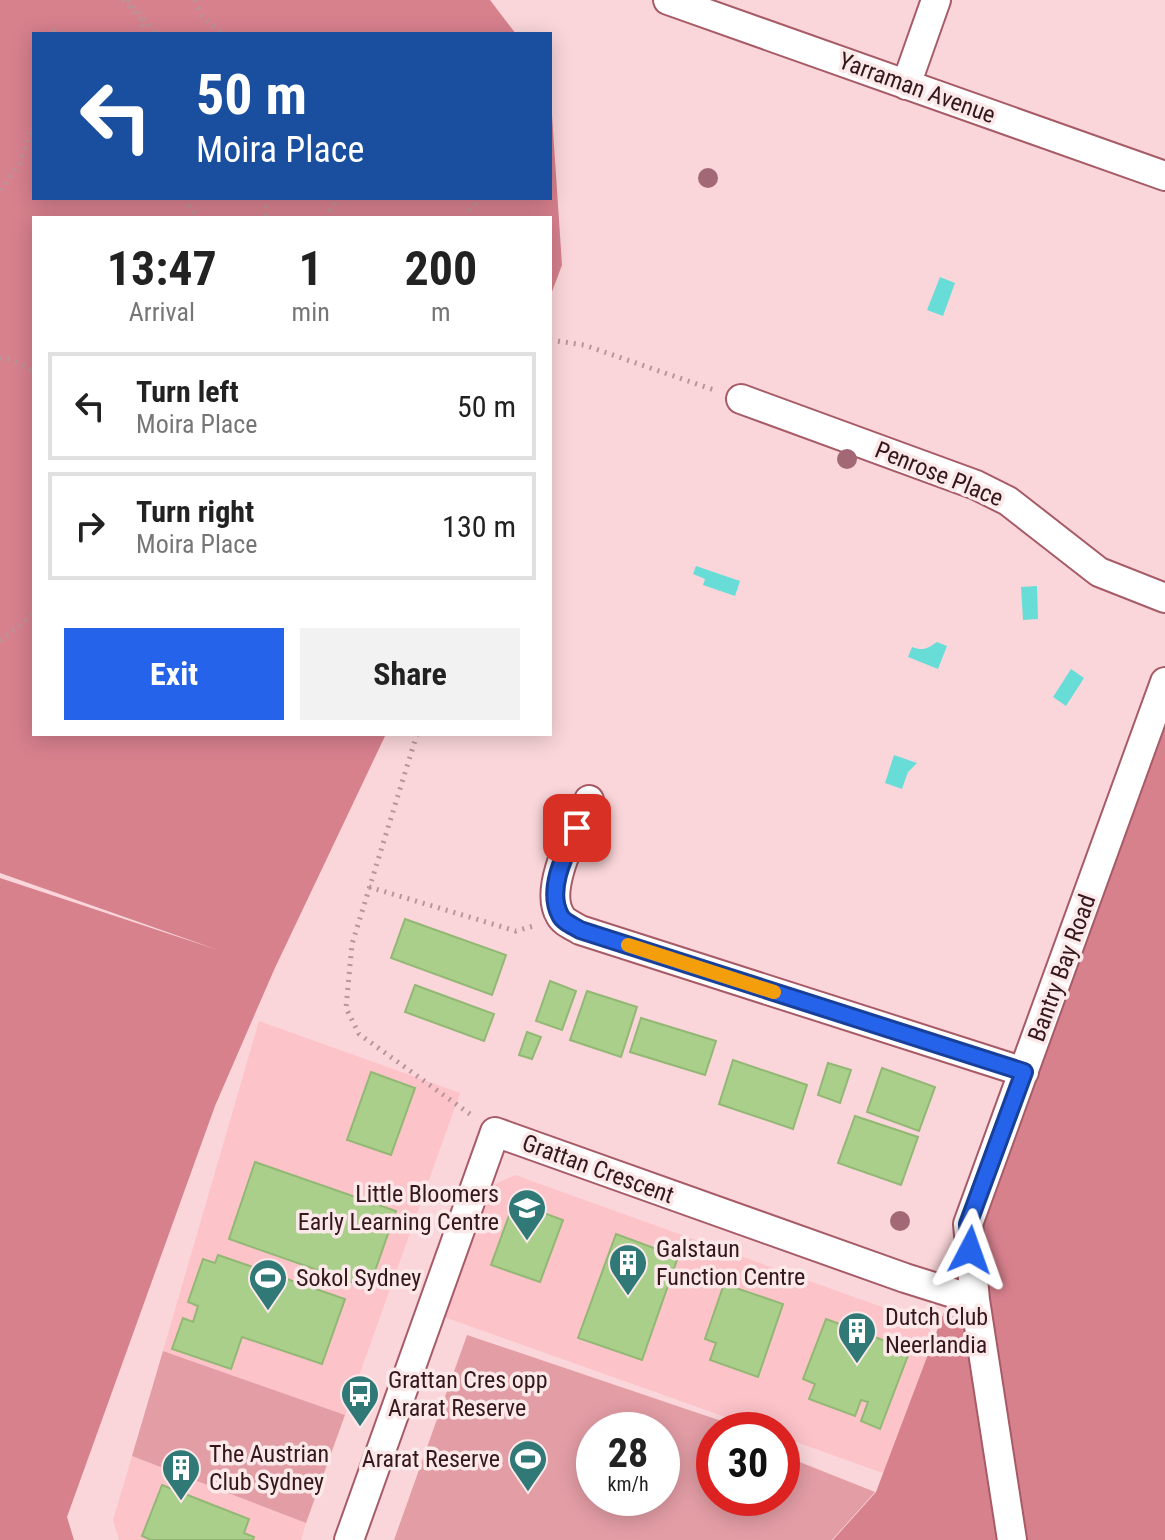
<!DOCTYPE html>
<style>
body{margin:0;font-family:"Roboto Condensed",sans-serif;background:#f2f2f2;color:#222;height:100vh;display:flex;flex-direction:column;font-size:30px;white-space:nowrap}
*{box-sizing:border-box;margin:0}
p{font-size:26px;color:#767676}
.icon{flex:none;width:44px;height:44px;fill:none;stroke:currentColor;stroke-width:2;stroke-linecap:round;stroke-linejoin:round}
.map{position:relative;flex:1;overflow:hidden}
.details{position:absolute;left:32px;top:216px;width:520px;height:520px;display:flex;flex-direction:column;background:#fff;border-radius:0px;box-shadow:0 4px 20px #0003}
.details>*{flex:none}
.banner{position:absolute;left:32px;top:32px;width:520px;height:168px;border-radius:0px;box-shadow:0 4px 20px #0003;background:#1a4fa0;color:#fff;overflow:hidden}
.speed{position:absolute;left:576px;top:1412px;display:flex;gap:16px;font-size:40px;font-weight:700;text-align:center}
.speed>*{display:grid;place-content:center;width:104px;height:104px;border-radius:50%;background:#fff;box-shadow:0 4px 20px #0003;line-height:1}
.speed small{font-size:20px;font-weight:400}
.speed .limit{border:12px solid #d22;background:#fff;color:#111}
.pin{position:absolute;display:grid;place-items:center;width:68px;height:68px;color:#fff;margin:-34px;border-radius:16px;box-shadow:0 4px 12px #0006}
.me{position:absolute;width:88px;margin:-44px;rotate:4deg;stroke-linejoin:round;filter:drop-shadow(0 0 6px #0008)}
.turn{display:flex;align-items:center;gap:28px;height:168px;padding:0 32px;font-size:36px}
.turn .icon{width:104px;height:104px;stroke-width:2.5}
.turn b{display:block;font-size:56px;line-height:68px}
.eta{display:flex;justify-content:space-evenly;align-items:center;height:136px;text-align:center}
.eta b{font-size:48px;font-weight:700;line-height:56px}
.action{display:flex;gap:16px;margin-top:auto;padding:16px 32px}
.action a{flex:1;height:92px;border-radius:0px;background:#2563eb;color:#fff;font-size:32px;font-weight:700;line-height:92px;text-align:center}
.action a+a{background:#f2f2f2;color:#222}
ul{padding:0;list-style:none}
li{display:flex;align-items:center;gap:24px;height:108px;margin:0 16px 12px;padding:0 16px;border:4px solid #e0e0e0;border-radius:0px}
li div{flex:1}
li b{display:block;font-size:30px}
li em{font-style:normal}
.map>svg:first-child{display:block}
.built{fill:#fcc3c9}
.green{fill:#e39da5;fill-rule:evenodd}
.forest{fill:#d7818d}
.water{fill:#68ddd8}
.building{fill:#aacf8b;stroke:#93b774;stroke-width:2}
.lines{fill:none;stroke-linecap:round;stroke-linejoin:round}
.minor-casing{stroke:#a75b66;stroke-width:32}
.path{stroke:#b79599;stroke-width:5;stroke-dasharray:2 6;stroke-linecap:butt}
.minor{stroke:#fff;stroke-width:28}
.tree{fill:#a36875}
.route-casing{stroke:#184099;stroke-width:20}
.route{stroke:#2563eb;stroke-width:14}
.slow{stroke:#f59e0b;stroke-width:14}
.labels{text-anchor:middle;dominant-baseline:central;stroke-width:7;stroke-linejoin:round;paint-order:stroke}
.street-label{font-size:24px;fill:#36171b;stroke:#fbe9ea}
.poi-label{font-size:24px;fill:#36171b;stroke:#fbe9ea;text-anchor:start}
</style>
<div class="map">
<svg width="1165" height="1540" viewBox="0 0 1165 1540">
<rect width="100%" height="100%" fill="#fad6da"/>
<path class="built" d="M259,1021L460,1093L345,1415L163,1351Z
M515,1175L929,1324L961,1501L782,1437V1430H762L444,1317L491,1186Z
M132,1456L306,1523L301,1540H119L113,1520Z"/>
<path class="green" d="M467,1335L748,1430H714V1498H782V1455L875,1492L832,1540H394ZM594,1430H662V1498H594Z
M163,1351L345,1415L306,1523L132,1456Z"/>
<path class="forest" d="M0,0H490L516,34H34V198H550V85L562,265L550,297V218H34V734H386L274,970L215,1106L67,1517L74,1540H0V878L218,950L0,873Z
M1165,727V1540H833L876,1492Z"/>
<path class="water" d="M940,277L955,283L943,316L927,310Z
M696,566L740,581L735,596L703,585L705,579L693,574Z
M1037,586L1038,619L1023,620L1021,587Z
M937,642L947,646L938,669L908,657L912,647C923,651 927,649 937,642Z
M1071,669L1084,678L1066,706L1053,697Z
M894,755L917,763L908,772L902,789L885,783Z"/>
<path class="building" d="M405,919L506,955L492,995L391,958Z
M550,981L576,991L562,1030L536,1021Z
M415,985L494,1014L484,1041L405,1012Z
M587,991L637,1007L621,1057L570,1040Z
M641,1018L716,1041L705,1075L630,1052Z
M527,1032L541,1037L532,1059L519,1055Z
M733,1060L807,1085L793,1129L719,1104Z
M828,1063L851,1070L840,1103L818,1095Z
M882,1068L935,1087L919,1131L867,1112Z
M371,1072L415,1088L391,1155L347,1140Z
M855,1116L918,1137L901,1185L838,1163Z
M255,1162L396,1211L369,1288L229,1239Z
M514,1202L563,1220L540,1282L491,1265Z
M616,1234L678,1257L642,1360L578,1338Z
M218,1255L345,1299L322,1364L242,1337L231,1369L172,1349L183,1318L193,1322L198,1306L188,1302L203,1259L215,1263Z
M724,1284L783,1304L758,1377L710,1360L716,1343L705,1339Z
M826,1319L910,1350L880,1429L861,1421L868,1402L861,1400L855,1416L809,1399L815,1384L803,1379Z
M162,1485L249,1519L244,1533L254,1537L253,1540H151L142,1536Z"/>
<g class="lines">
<g class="minor-casing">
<path id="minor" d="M668,0L1165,176
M906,85L936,0
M741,399L976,485L1008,501L1099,572L1165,598
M589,800C577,828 543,887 560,915C563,922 574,926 580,930L1024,1072
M349,1540L495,1132L905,1278L975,1300
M1012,1540L975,1300L968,1224L1165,682"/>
</g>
<path class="path" d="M123,0L141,19L144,34
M128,0L156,34
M195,0L202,16L222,34
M54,34L51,29L63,34
M0,190L20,163L34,125
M185,198L196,218
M265,198L266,218
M326,218L338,198
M466,218L467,214L480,198
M550,340L584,345L717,391
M0,358L13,360L34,371
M0,641L34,614
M417,734L352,944L346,1008L359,1034L474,1117
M369,887L516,931L537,925"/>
<use href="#minor" class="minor"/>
</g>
<g class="tree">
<circle cx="708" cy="178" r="10"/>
<circle cx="847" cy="459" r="10"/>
<circle cx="900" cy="1221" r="10"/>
</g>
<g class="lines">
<g class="route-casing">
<path id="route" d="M577,828C566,852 546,889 560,915C563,922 574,926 580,930L1024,1072L968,1224L970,1250"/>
</g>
<use href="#route" class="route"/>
<path class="slow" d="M628,945L774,992"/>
</g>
<defs>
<g id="school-pin" transform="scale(2)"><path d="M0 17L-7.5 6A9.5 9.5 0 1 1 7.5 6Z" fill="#307976" stroke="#fbe9ea"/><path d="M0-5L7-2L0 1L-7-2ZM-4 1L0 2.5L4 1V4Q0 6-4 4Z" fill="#fff"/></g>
<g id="building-pin" transform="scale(2)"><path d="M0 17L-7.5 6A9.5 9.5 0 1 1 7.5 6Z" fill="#307976" stroke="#fbe9ea"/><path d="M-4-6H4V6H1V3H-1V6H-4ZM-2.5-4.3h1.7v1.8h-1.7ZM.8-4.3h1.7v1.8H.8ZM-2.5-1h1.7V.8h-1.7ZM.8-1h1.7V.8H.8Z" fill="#fff"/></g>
<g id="stadium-pin" transform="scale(2)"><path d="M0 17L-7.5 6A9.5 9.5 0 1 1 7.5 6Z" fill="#307976" stroke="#fbe9ea"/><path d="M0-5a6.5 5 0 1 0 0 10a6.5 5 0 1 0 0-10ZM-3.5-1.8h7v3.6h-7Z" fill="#fff"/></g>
<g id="bus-pin" transform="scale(2)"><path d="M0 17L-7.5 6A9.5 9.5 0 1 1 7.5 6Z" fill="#307976" stroke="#fbe9ea"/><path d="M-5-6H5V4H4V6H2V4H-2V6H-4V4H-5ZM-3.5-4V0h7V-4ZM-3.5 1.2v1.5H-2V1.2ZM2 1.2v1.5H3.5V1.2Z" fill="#fff"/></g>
</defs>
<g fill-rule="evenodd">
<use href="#school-pin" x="527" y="1208"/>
<use href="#building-pin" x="628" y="1263"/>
<use href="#stadium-pin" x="268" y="1278"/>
<use href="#building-pin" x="857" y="1331"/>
<use href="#bus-pin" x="360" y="1394"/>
<use href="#stadium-pin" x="528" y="1459"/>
<use href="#building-pin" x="181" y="1468"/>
</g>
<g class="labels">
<g class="street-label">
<text transform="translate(917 88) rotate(20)">Yarraman Avenue</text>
<text transform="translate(939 474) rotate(22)">Penrose Place</text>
<text transform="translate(1062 968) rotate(-70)">Bantry Bay Road</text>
<text transform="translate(598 1169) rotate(20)">Grattan Crescent</text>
</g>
<g class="poi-label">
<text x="499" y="1194" text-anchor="end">Little Bloomers<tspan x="499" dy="28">Early Learning Centre</tspan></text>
<text x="656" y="1249">Galstaun<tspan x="656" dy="28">Function Centre</tspan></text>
<text x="296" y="1278">Sokol Sydney</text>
<text x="885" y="1317">Dutch Club<tspan x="885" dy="28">Neerlandia</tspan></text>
<text x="388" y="1380">Grattan Cres opp<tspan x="388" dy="28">Ararat Reserve</tspan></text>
<text x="209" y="1454">The Austrian<tspan x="209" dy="28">Club Sydney</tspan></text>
<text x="500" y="1459" text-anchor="end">Ararat Reserve</text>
</g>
</g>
</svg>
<div class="speed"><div>28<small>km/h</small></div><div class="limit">30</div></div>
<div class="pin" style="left:577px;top:828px;background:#d93025"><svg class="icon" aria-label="arrive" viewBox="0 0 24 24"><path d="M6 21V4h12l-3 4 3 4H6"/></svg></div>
<svg class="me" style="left:970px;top:1250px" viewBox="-20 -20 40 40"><path d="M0-17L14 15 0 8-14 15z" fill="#2563eb" stroke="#fff" stroke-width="4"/></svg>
<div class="banner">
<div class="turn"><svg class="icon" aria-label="left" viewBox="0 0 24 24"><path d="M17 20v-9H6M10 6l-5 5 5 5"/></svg><div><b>50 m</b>Moira Place</div></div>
</div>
<section class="details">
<div class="eta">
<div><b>13:47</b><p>Arrival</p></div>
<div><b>1</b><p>min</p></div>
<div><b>200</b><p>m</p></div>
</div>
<ul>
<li><svg class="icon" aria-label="left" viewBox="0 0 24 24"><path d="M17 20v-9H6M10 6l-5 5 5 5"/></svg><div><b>Turn left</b><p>Moira Place</p></div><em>50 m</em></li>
<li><svg class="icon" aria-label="right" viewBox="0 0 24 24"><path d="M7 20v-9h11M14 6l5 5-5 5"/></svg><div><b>Turn right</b><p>Moira Place</p></div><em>130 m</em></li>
</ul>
<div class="action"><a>Exit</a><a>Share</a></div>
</section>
</div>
